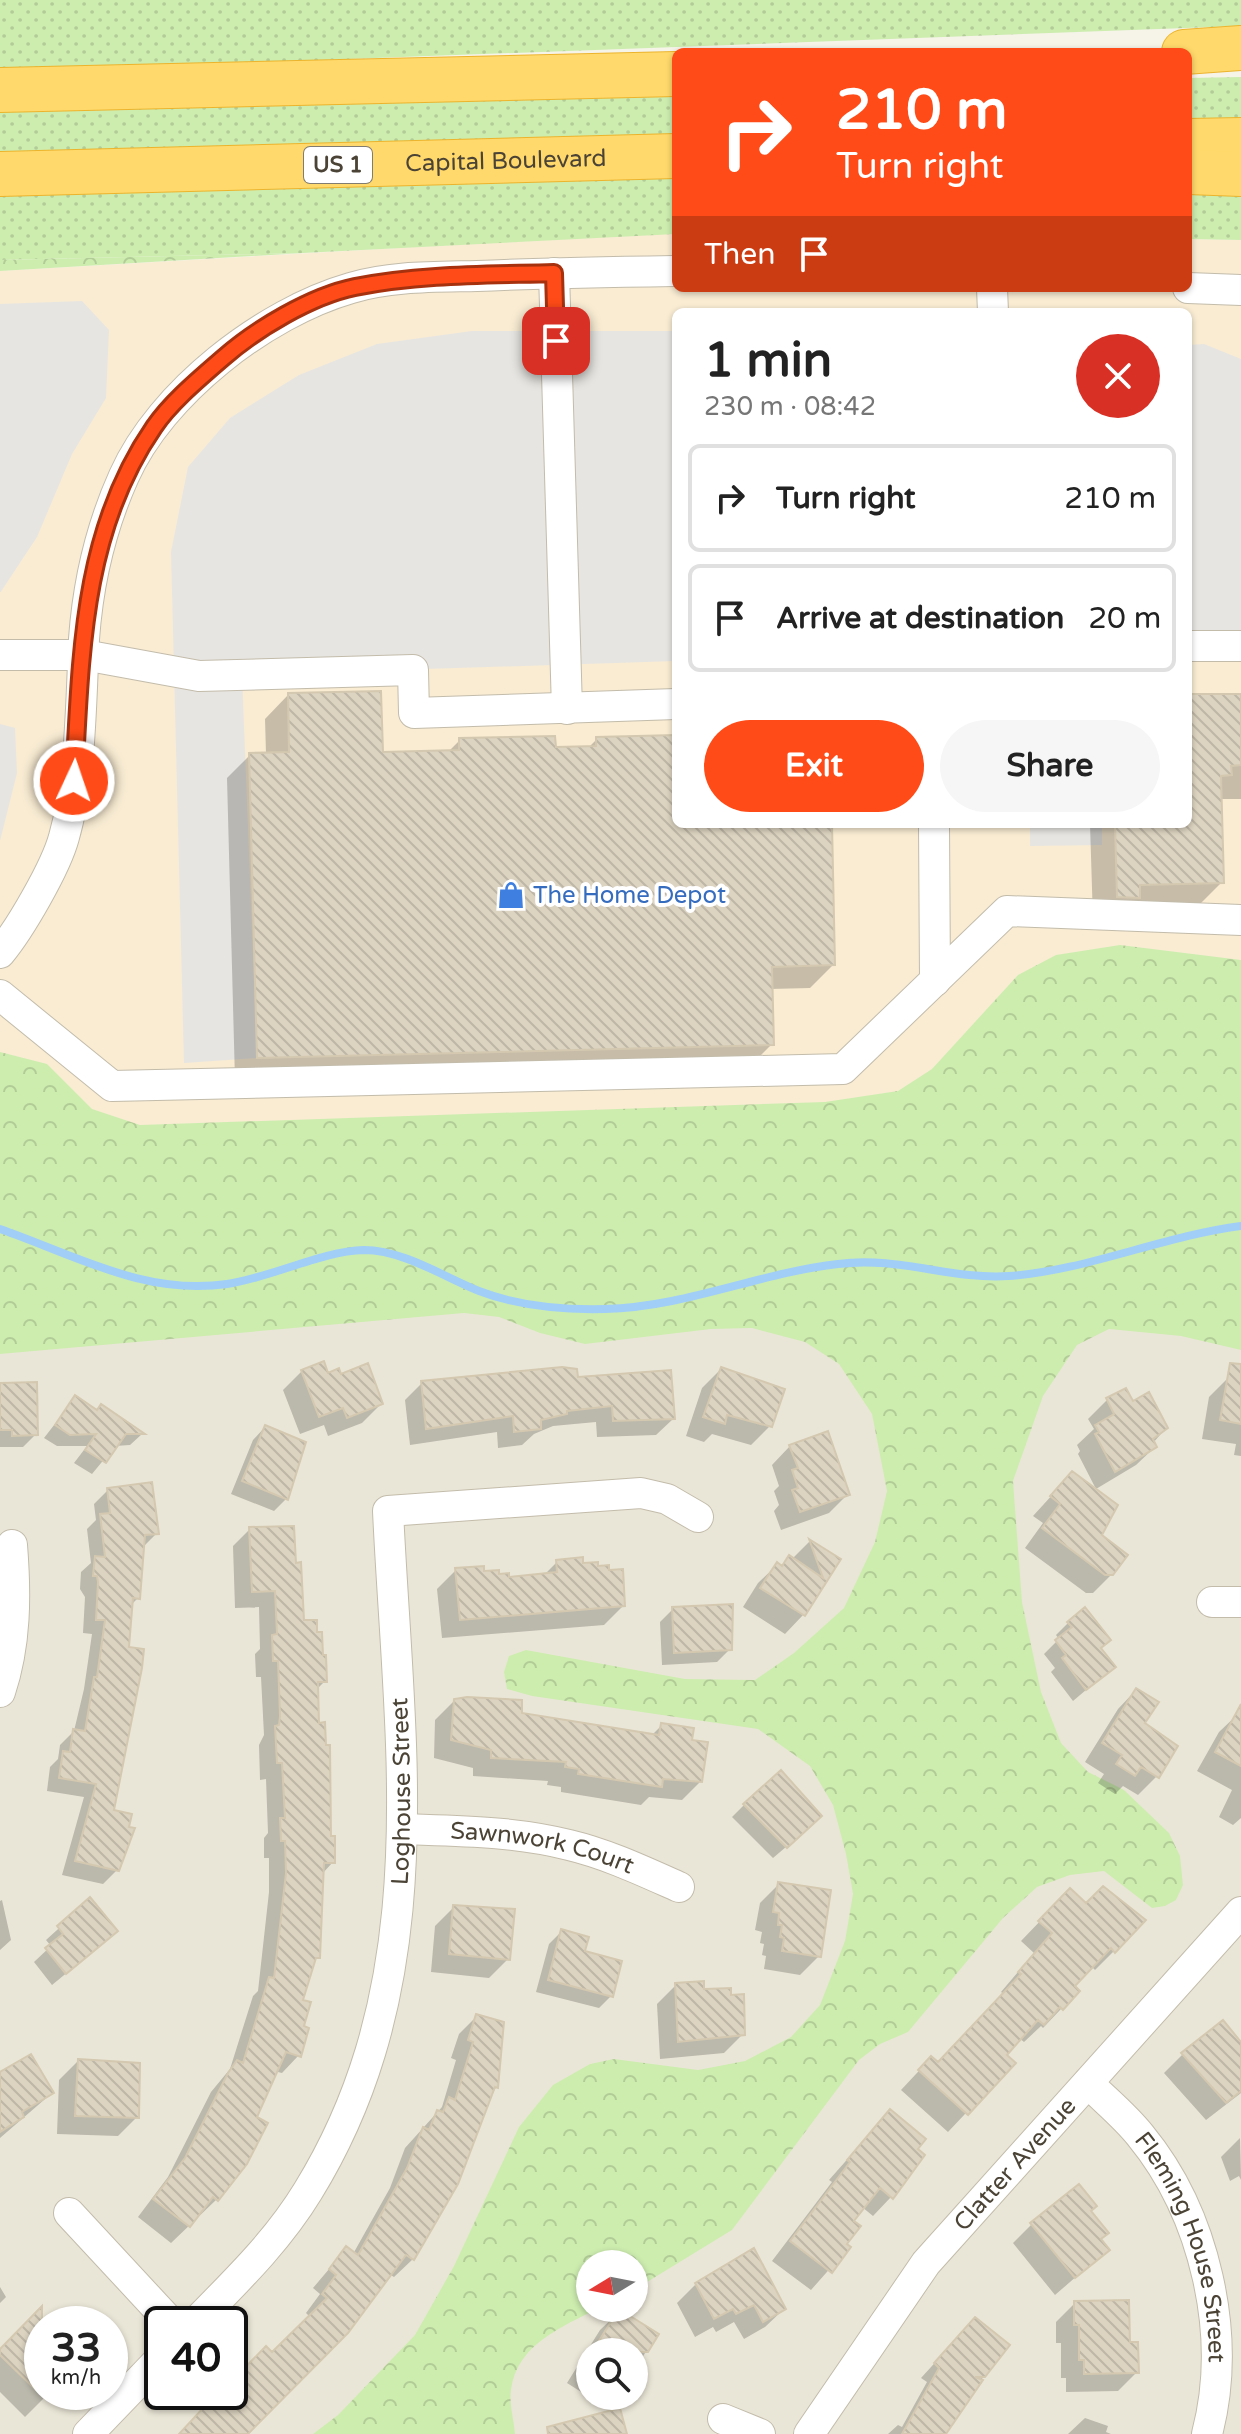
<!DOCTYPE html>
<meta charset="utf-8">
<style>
body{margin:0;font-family:"Varela Round",sans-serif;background:#f6f6f6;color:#222;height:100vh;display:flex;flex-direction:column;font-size:30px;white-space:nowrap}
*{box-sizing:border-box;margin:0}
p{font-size:26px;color:#767676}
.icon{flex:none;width:44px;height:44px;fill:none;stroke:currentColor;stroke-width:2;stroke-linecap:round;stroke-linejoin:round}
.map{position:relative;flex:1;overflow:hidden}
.side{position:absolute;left:672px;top:308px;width:520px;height:520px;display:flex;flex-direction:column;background:#fff;border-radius:12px;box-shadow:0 2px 6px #0004}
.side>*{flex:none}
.guide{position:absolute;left:672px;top:48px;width:520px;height:244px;border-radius:12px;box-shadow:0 2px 6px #0004;background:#ff4b17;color:#fff;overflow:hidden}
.needle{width:52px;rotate:260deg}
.tools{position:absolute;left:576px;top:2250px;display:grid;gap:16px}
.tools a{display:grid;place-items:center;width:72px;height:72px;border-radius:50%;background:#fff;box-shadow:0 2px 6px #0004;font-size:40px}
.speed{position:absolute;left:24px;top:2306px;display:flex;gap:16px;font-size:40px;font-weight:700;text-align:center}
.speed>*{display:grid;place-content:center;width:104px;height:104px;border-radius:50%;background:#fff;box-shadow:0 2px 6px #0004;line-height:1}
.speed small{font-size:20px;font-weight:400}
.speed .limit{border:4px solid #111;border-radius:12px;background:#fff;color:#111}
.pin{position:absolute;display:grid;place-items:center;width:68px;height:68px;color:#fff;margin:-34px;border-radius:16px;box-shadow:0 4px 12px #0006}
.me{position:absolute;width:88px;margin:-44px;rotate:3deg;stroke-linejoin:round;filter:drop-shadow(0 0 6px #0008)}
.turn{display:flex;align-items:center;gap:28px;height:168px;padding:0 32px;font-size:36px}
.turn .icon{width:104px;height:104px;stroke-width:2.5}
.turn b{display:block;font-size:56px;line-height:68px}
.then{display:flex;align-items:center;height:76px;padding:0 32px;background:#0003;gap:16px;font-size:30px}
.round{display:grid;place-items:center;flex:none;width:84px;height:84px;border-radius:42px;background:#f6f6f6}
.summary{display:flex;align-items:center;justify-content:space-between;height:136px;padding:0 32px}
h1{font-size:48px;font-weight:800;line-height:60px}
.cta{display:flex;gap:16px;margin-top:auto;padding:16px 32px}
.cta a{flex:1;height:92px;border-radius:48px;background:#ff4b17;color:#fff;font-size:32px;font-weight:800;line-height:92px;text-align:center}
.cta a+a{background:#f6f6f6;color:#222}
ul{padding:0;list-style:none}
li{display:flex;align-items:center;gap:24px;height:108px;margin:0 16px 12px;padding:0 16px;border:4px solid #e0e0e0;border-radius:12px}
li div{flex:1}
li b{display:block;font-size:30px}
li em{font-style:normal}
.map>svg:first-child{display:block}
.residential{fill:#eae6d7;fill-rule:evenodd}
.commercial{fill:#f9ecd3;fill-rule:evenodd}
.grass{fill:url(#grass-dots)}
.forest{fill:url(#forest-crowns)}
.parking{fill:#e7e5e1}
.shadow{fill:#0003}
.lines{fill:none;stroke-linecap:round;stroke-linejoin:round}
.stream{stroke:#a1cef7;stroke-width:8}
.building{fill:url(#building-back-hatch);stroke:#d4c9b0;stroke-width:2}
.minor-casing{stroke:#c3bcab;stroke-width:32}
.highway-casing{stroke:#ecb42d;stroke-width:46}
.minor{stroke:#fff;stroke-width:30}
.highway{stroke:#ffd96b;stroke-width:44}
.route-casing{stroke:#a6310f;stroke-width:20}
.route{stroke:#ff4b17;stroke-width:14}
.labels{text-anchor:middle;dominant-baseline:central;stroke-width:8;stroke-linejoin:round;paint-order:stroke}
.shield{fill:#fff;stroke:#817c72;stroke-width:2}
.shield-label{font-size:22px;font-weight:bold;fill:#4b4436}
.street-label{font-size:24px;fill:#4b4436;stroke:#fff}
.shop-label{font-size:24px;fill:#366cbe;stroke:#fff;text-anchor:start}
</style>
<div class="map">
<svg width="1241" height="2434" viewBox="0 0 1241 2434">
<defs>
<pattern id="grass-dots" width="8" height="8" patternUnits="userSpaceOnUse" patternTransform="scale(2)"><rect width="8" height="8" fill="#cdedaf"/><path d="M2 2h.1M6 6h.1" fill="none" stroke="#b2cc97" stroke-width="1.8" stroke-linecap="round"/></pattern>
<pattern id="forest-crowns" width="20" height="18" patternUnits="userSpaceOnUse" patternTransform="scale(2)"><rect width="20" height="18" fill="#cdedaf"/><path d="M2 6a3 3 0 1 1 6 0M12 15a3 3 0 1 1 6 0" fill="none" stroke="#b2cc97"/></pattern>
<pattern id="building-back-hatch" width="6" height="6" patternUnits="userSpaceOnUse" patternTransform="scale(2)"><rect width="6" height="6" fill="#dcd3c0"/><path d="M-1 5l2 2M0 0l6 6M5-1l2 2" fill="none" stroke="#beb6a6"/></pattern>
</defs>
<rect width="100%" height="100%" fill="#f6f3e9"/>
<path class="residential" d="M1241,1177V2434H0V1294ZM590,2264H634V2308H590ZM42,2324H110V2392H42ZM162,2324H230V2392H162ZM590,2352H634V2396H590Z"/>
<path class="commercial" d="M676,232V288H1188V239L1241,240V1177L0,1294V271ZM676,312H1188V824H676Z"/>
<path class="grass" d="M0,0H1241V26L0,72Z
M1241,77V123L1188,125V78Z
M676,91V139L0,160V110Z
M676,173V234L303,253L0,260V194Z
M1188,193L1241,195V240L1188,239Z"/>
<path class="forest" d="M303,253L0,271V260Z
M1120,945L1241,960V1350L1181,1336L1109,1329L1077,1345L1043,1396L1013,1481L1022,1602L1041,1692L1061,1743L1088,1772L1124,1790L1169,1833L1180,1856L1183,1885L1176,1900L1165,1906L1152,1908L1104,1871L1070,1875L1037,1887L1003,1918L908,2032L880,2044L859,2060L732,2230L634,2290V2264H590V2308H599C562,2327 517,2344 511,2390C509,2404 514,2420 515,2434H313L338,2415L415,2335L454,2266L519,2127L553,2085L590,2064L614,2059L698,2070L745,2061L791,2037L820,2005L845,1941L853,1894L846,1854L833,1805L810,1766L758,1729L532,1696L507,1689L504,1672L509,1656L526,1650L685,1679L755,1680L794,1653L844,1608L875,1542L887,1491L872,1414L839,1364L805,1342L752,1328L711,1329L585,1344L540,1333L499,1317L464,1313L0,1354V1052L47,1064L92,1109L140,1125L825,1102L898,1091L932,1069L1018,975L1056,955Z"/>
<path class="parking" d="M82,301L109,330L106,398L72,454L37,537L0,593V304Z
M472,331H676V661L242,675L257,1058L184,1063L171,552L188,467L230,418L299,375L377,344Z
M1204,344L1241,359V641L1188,642V345Z
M0,724L15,728L17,773L0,841Z
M1030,824H1102V845L1030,846Z"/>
<path class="shadow" d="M288,695L381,754L448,752L460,740L554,750L587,749L597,739L676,751V824H830L833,965L810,988L770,989L772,1044L748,1068L235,1081L227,778L250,755L266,754L265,719Z
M1241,695V799H1219L1222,882L1197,907L1093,921L1090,824H1188V697Z
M721,1369L770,1426L751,1445L712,1434L704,1442L686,1436L702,1388Z
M302,1371L340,1376L381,1404L362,1423L328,1436L324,1425L300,1434L283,1390Z
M1228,1378L1241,1381V1456L1234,1455L1236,1444L1202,1439L1209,1397Z
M576,1379L673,1419L656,1435L597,1437L596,1422L553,1426L534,1434L522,1445L498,1448L497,1432L410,1445L405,1400L422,1383Z
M0,1385L36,1434L23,1447H0Z
M75,1398L96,1412L101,1407L142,1434L130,1445L115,1446L92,1474L74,1463L87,1446H57L44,1438Z
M1107,1400L1132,1404L1166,1428L1153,1443L1155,1447L1136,1465L1096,1489L1078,1454L1080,1451L1077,1445L1094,1429L1088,1419Z
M265,1427L286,1499L274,1511L231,1494L253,1440Z
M790,1446L848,1494L829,1513L781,1530L774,1511L779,1505L774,1491L779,1486L772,1465Z
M108,1490L157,1533L142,1548L138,1598L130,1606L112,1811L117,1870L103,1884L62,1875L84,1797L47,1791L50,1767L58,1759L60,1745L74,1731L84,1689L92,1634L83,1633L85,1597L80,1589L81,1572L91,1563L87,1529L96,1520L94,1504Z
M1054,1493L1099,1536L1112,1574L1093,1593H1086L1025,1548L1043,1523L1033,1516Z
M250,1529L302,1623L325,1681L316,1690L318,1725L333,1862L322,1874L318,1957L312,1963L301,2001L299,2055L282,2073L274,2071L254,2117L246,2163L216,2200L171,2243L138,2217L168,2177L211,2092L230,2069L253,1996L258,1991L269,1892V1858H264V1838L268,1833L266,1779L260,1780L259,1745L264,1735L261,1677H256L255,1654L260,1649L259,1607L235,1608L233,1546Z
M810,1541L838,1560L803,1615L785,1634L743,1607L758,1583L777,1565L780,1567L789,1558L791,1560Z
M557,1562L582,1565L623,1606L604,1625L442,1638L437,1589L456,1570L507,1579L543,1576Z
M673,1609L730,1649L717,1662L662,1665L660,1622Z
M1068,1623L1099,1649L1113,1667L1073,1701L1051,1672L1055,1668L1044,1654L1059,1639L1056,1635Z
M1136,1690L1157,1776L1138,1795L1123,1786L1115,1794L1098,1783L1104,1774L1085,1762L1118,1709Z
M454,1701L651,1736L662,1725L690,1741L701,1781L682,1800L649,1797L641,1805L561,1792V1787L547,1785L548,1781L473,1776V1768L434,1758L435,1720Z
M1238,1714L1241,1716V1818L1233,1825L1219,1817L1232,1790L1197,1771L1219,1732Z
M744,1805L807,1829L773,1858L732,1817Z
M779,1884L819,1956L800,1975L764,1969L766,1956L762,1955L764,1944L760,1943L762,1932L755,1930L760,1903Z
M1070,1890L1114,1951L1095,1970L1091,1966L1072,1986L1078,1991L1043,2028L1041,2026L1024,2042L1019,2038L1004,2055L1013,2063L948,2132L901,2090L931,2058L938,2064L1004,1994L1001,1992L1034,1953L1021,1941Z
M2,1900L11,1940L0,1950V1901Z
M90,1900L103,1943L52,1985L34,1962L51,1946L46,1940Z
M454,1907L508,1959L489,1978L431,1972L435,1926Z
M562,1931L583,1953L611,1996L599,2008L536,1992L549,1944Z
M676,1985L703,1991L743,2034L724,2053L660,2059L657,2004Z
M477,2016L502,2024L496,2087L413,2259L394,2277L389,2274L246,2434H181L220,2392H230V2383L266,2349L272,2355L310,2317L306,2313L320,2294L313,2288L346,2249L353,2254L390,2188L405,2148L442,2107L456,2060L451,2058L459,2034Z
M1241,2043V2093L1206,2120L1164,2073L1183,2054Z
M78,2061L137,2117L118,2136L57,2134L59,2080Z
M0,2074L52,2093L0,2138Z
M890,2111L915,2149L891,2197L873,2216L862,2207L851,2221L844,2244L849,2247L811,2290L772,2261L832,2182L829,2180Z
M1240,2138L1241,2180L1239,2176L1230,2181L1221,2157Z
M1089,2211L1099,2240L1107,2250L1055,2295L1013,2243L1032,2224Z
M696,2284L784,2309L765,2327L744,2339L734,2322L716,2332L713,2327L695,2337L677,2303Z
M0,2287L6,2297L0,2303Z
M1075,2303L1128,2344L1137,2372L1118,2391L1066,2392V2378H1061V2343H1056V2322Z
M619,2312L656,2335L634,2371V2352H590V2396H616L605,2407L567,2383L600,2330Z
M42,2327V2392H50L25,2417L0,2392V2352Z
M962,2333L984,2376L944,2434H888L898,2425L902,2427L927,2382L921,2378Z
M1085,2418L1108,2426L1106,2432L1111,2434H1068Z"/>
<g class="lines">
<path class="stream" d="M0,1229C75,1255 145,1296 227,1284C270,1278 322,1251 364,1250C403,1250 444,1277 479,1291C518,1306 564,1310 605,1309C686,1307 759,1273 838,1264C900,1256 950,1280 1009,1276C1085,1271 1163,1236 1241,1226"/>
</g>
<path class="building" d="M381,691L383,752L459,750V738L555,736L556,747L596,746V737L676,735V824H832L835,965L772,967L774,1045L257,1058L249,753L289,752L288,693Z
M1188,694H1241V765L1231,766L1232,775L1221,776L1224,883L1140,885V898L1117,897L1115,824H1188Z
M324,1361L328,1373L339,1368L341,1374L368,1363L383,1404L347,1418L343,1408L319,1417L301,1370Z
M1230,1363L1241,1364V1424L1220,1420Z
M562,1367L577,1369L578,1377L671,1370L675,1419L613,1421L612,1406L567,1411V1414L541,1420V1429L514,1432L513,1416L426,1429L421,1381Z
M721,1367L785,1389L772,1427L727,1415L725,1424L703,1417Z
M37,1382L38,1435L12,1436V1430H0V1383Z
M1126,1388L1133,1401L1149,1392L1168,1428L1153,1439L1157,1447L1115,1472L1095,1434L1099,1432L1095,1425L1114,1414L1106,1398Z
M75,1395L97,1410L101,1404L145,1434H126L106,1463L85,1450L96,1434L70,1435L55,1425Z
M265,1425L306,1442L288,1500L242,1481Z
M828,1431L850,1495L800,1512L792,1490L798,1488L792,1470L798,1468L789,1445Z
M1072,1471L1118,1505L1102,1535L1128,1555L1113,1575H1105L1042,1528L1060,1504L1050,1496Z
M152,1482L159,1534L145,1535L140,1599L133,1598L129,1647L144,1649L142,1668L114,1810L132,1814L129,1827L135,1828L119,1871L75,1861L96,1784L59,1778L63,1751L70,1752L73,1729L85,1731L94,1677H97L105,1620H96L98,1582L97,1576H93L95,1556L105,1557L100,1514L110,1513L107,1488Z
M294,1526L296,1563L301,1562L304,1620H317V1632H322L323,1655H326L327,1682H318L319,1723L325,1722L326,1745H330L331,1836H335V1863H324L320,1958H316L303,2000L311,2002L304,2026L309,2028L301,2057L286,2052L257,2117L268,2123L247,2164L218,2201L213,2197L190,2227L153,2199L185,2158L228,2073L237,2060L243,2063L269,1977L274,1978L286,1873L285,1841H281L280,1818H285L282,1763H277L275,1726L279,1725L280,1716L278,1661H273L272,1635L277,1634L275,1591L252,1592L249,1527Z
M809,1539L841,1559L805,1616L760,1588L777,1562L782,1566L789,1555L823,1578Z
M583,1557V1563L598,1562V1566L609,1565V1570L623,1569L625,1606L460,1620L455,1568L484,1566V1571L499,1570V1574L509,1573V1577L557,1572L556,1560Z
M733,1604L732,1650L674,1653L672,1607Z
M1085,1607L1111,1640L1101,1648L1116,1667L1086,1690L1062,1658L1066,1655L1055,1640L1072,1627L1067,1622Z
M1136,1688L1159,1702L1145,1723L1178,1746L1159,1778L1141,1767L1135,1776L1116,1764L1122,1755L1102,1743Z
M467,1697L522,1700V1713L659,1735L661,1723L694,1728L692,1740L708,1742L702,1782L663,1779L662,1787L578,1774L579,1769L565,1767L566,1762L491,1758V1750L451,1740L454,1699Z
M1241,1704V1766L1215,1752Z
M781,1770L822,1816L787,1848L743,1804Z
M778,1882L831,1890L821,1957L782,1951L784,1938L780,1937L782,1925H778L779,1913L773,1912Z
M1103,1886L1146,1920L1115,1953L1111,1948L1075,1986L1080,1991L1063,2010L1060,2007L1044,2025L1038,2020L1007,2055L1016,2063L968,2115L918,2070L931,2056L938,2062L1021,1974L1018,1972L1052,1933L1038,1921L1070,1888L1086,1903Z
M90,1897L118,1931L66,1974L45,1948L63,1934L57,1926Z
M453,1905L515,1909L510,1960L449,1954Z
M561,1929L589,1937L585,1951L622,1961L613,1997L548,1980Z
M704,1981V1989L731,1988V1995L744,1994L745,2035L678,2042L675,1983Z
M476,2014L504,2022L498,2088L495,2087L458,2184L414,2260L406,2255L348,2333L248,2434H179L218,2392H230V2383L266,2346L272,2352L327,2298L322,2294L336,2275L329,2269L346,2246L358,2255L407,2168L423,2127L429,2130L437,2110L443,2112L449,2097L455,2100L473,2042L468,2040Z
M1223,2020L1241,2042V2091L1226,2103L1181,2053Z
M31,2054L54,2093L22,2112L24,2117L0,2132V2072Z
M78,2059L140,2063L139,2118L75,2116Z
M890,2109L926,2139L918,2149L925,2155L893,2199L880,2188L854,2221L861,2226L847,2244L851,2247L832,2273L790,2241L850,2162L847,2160Z
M1079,2184L1097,2206L1091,2211L1109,2233L1101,2239L1110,2250L1075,2278L1030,2223Z
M754,2248L786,2309L763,2322L754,2305L736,2314L733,2309L714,2319L695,2283Z
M1129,2300L1130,2342H1138L1139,2373L1084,2374V2360H1079V2325H1074V2301Z
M42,2306V2396L0,2355V2349Z
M619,2309L659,2334L648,2352H592Z
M975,2317L1010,2345L985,2377H975L983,2380L946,2434H902L939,2368L934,2363Z
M620,2408L627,2434H548L547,2427Z"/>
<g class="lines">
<g class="minor-casing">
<g id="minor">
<path d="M554,273L567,709"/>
<path d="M992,288L993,312"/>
<path d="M1188,288L1241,290"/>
<path d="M1188,646H1241"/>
<path d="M0,655H84L199,676L413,670L414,713L676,704"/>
<path d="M934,824L935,981"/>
<path d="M0,953C20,929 56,867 64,837C81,777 81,702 84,639C88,583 101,527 124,476C161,393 264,313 351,288C390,276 436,277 477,276C543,273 610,272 676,271"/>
<path d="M0,995L112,1086L843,1069L1007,911L1241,920"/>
<path d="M1212,1602H1241"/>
<path d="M0,1692C16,1644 16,1595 12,1545"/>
<path id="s1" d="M402,1829C457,1831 514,1831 569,1845C607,1854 643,1871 679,1887"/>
<path id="s2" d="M1088,2083C1105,2100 1125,2116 1140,2135C1205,2214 1233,2335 1207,2434"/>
<path d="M69,2213L172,2324"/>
<path id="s3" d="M194,2324C235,2282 277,2242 308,2191C438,1980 399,1746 388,1511L641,1493L667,1499L698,1517"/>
<path d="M723,2419L760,2434"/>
<path d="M88,2434L162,2357"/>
<path id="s4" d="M809,2434L926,2263L1241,1912"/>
</g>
</g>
<g class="highway-casing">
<g id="highway">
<path d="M1184,52L1241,48"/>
<path d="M0,90L676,74"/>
<path d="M1188,141L1241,140"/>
<path d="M1188,172L1241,174"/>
<path id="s5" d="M0,174L676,156"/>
</g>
</g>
<use href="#minor" class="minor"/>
<use href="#highway" class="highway"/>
</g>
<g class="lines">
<g class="route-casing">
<path id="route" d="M74,781C81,658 81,533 154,427C171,402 200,378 223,358C256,329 311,296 355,287C420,274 487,275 554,273L556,341"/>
</g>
<use href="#route" class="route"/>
</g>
<defs>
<g id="shop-bare" transform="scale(2.16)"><path d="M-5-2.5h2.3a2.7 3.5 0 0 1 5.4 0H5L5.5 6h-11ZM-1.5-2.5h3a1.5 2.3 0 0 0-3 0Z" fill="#3f7fe0" stroke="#fff" stroke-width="2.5" paint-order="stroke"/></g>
</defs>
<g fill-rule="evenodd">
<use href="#shop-bare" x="511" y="895"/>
</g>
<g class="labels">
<rect class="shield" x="304" y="147" width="68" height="36" rx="6"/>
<g class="shield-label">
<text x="338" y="165">US 1</text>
</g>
<g class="street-label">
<text stroke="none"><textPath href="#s5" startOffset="506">Capital Boulevard</textPath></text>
<text stroke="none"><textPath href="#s3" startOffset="592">Loghouse Street</textPath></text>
<text stroke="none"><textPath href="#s1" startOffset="142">Sawnwork Court</textPath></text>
<text stroke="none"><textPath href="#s4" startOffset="340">Clatter Avenue</textPath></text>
<text stroke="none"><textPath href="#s2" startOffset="196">Fleming House Street</textPath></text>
</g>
<g class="shop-label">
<text x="533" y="895">The Home Depot</text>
</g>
</g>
</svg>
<div class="tools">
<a><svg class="needle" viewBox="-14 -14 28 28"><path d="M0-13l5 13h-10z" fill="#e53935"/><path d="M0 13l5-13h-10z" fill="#767676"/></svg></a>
<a><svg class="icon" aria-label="search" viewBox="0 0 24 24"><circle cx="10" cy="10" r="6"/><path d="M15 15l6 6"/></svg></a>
</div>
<div class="speed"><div>33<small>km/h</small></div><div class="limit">40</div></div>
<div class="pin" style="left:556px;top:341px;background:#d93025"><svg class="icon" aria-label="arrive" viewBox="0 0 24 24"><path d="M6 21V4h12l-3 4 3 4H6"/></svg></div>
<svg class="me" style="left:74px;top:781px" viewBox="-20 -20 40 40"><circle r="17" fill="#ff4b17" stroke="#fff" stroke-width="3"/><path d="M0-11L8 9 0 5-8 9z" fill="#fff"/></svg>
<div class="guide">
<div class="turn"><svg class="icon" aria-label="right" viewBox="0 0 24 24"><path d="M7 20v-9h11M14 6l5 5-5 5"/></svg><div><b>210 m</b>Turn right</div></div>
<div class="then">Then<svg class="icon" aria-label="arrive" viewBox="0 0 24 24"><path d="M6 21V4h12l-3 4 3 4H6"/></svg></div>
</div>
<section class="side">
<div class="summary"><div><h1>1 min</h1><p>230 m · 08:42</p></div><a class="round" style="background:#d93025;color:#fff"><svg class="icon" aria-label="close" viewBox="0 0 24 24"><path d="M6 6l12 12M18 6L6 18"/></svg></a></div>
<ul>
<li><svg class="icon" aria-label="right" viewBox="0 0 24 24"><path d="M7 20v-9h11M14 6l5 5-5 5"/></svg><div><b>Turn right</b></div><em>210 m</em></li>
<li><svg class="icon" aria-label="arrive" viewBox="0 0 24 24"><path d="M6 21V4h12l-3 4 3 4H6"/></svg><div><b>Arrive at destination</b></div><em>20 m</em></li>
</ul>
<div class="cta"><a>Exit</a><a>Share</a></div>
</section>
</div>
